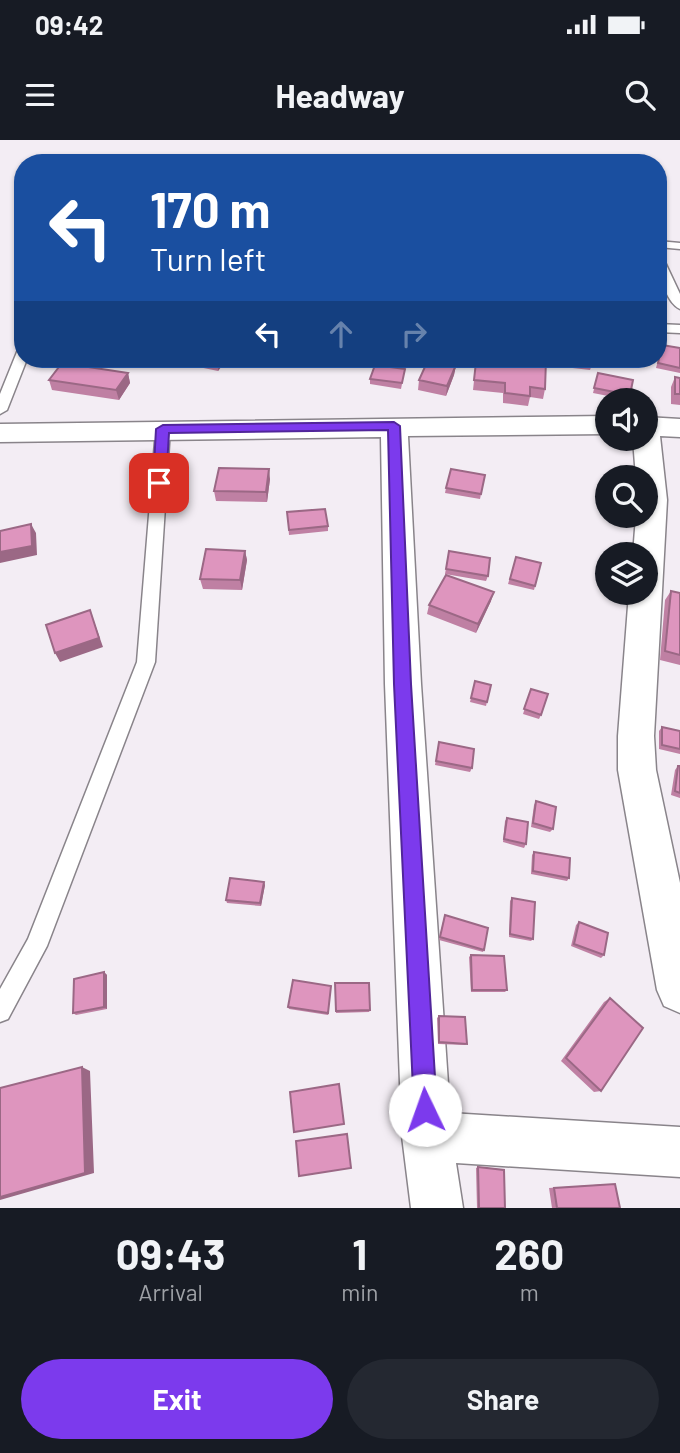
<!DOCTYPE html>
<style>
body{margin:0;font-family:Barlow,sans-serif;background:#242831;color:#f1f3f6;height:100vh;display:flex;flex-direction:column;font-size:26px;white-space:nowrap}
*{box-sizing:border-box;margin:0}
p{font-size:23px;color:#9ea1a6}
.icon{flex:none;width:38px;height:38px;fill:none;stroke:currentColor;stroke-width:2;stroke-linecap:round;stroke-linejoin:round}
.map{position:relative;height:1068px;overflow:hidden}
.panel{display:flex;flex-direction:column;background:#171b24;flex:1}
.panel>*{flex:none}
.guide{position:absolute;left:14px;top:14px;width:653px;height:214px;border-radius:28px;box-shadow:0 2px 5px #0004;background:#1a4fa0;color:#fff;overflow:hidden}
.tools{position:absolute;left:595px;top:248px;display:grid;gap:14px}
.tools a{display:grid;place-items:center;width:63px;height:63px;border-radius:50%;background:#171b24;box-shadow:0 2px 5px #0004;font-size:35px}
.pin{position:absolute;display:grid;place-items:center;width:60px;height:60px;color:#fff;margin:-30px;border-radius:14px;box-shadow:0 4px 10px #0006}
.me{position:absolute;width:77px;margin:-38px;rotate:357deg;stroke-linejoin:round;filter:drop-shadow(0 0 5px #0008)}
.turn{display:flex;align-items:center;gap:24px;height:147px;padding:0 21px;font-size:32px}
.turn .icon{width:91px;height:91px;stroke-width:2.5}
.turn b{display:block;font-size:49px;line-height:60px}
.lanes{display:flex;align-items:center;height:66px;padding:0 21px;background:#0003;justify-content:center;gap:35px;direction:ltr}
.lanes .off{opacity:.35}
.eta{display:flex;justify-content:space-evenly;align-items:center;height:119px;text-align:center}
.eta b{font-size:42px;font-weight:700;line-height:49px}
.cta{display:flex;gap:14px;margin-top:auto;padding:14px 21px}
.cta a{flex:1;height:80px;border-radius:42px;background:#7c3aed;color:#fff;font-size:28px;font-weight:700;line-height:80px;text-align:center}
.cta a+a{background:#242831;color:#f1f3f6}
.status{display:flex;justify-content:space-between;align-items:center;height:49px;padding:0 35px;background:#171b24;direction:ltr}
.status svg{height:19px;fill:currentColor}
header{display:flex;justify-content:space-between;align-items:center;height:91px;padding:0 21px;background:#171b24;font-size:32px;font-weight:700}
.map>svg:first-child{display:block}
.lines{fill:none;stroke-linecap:round;stroke-linejoin:round}
.lane-casing{stroke:#89848a;stroke-width:3}
.street-casing{stroke:#89848a;stroke-width:3}
.lane{fill:#fff;fill-rule:evenodd}
.street{fill:#fff;fill-rule:evenodd}
.wall{fill:#bf80a3}
.shaded-wall{fill:#9b6885}
.building{fill:#de95be;stroke:#9b6885;stroke-width:2}
.route{fill:#7c3aed;stroke:#51269a;stroke-width:2}
</style>
<div class="status"><b>09:42</b><svg viewBox="0 0 49 12"><path d="M0 12V9h3v3zM5 12V6h3v6zM10 12V3h3v9zM15 12V0h3v12zM26 1h20v11H26zM47 4h2v5h-2z"/></svg></div>
<header><svg class="icon" aria-label="menu" viewBox="0 0 24 24"><path d="M4 6h16M4 12h16M4 18h16"/></svg>Headway<svg class="icon" aria-label="search" viewBox="0 0 24 24"><circle cx="10" cy="10" r="6"/><path d="M15 15l6 6"/></svg></header>
<div class="map">
<svg width="680" height="1068" viewBox="0 0 680 1068">
<rect width="100%" height="100%" fill="#f3edf4"/>
<g class="lines">
<g class="lane-casing">
<path id="lane" d="M658,101L680,103V109L658,107Z
M658,115L663,118L680,154V169C665,162 658,131 658,115Z
M658,184L680,185V193L658,192Z
M23,208V219H27L7,270L0,274V254L17,212Z
M163,285L170,289L155,522L47,806L8,879L0,882V849L28,799L137,522L156,289Z"/>
</g>
<g class="street-casing">
<path id="street" d="M607,276V294L408,296L421,544L450,973L680,987V1037L456,1023L463,1068H411L402,996L385,544L381,297L0,302V284Z
M646,277L680,279V297L660,296L667,360L654,596L656,630L680,743V873L664,866L657,850L618,630V596L629,453H646V415H633L636,376H646V338H636L633,299H646Z"/>
</g>
<use href="#lane" class="lane"/>
<use href="#street" class="street"/>
</g>
<path class="wall" d="M662,205L680,208V233L656,228Z
M189,219H227L218,231L189,225L188,220Z
M530,219L545,249L543,259L530,257L528,266L503,263V253L473,250L476,222L528,227Z
M556,219H594L590,230L555,226Z
M456,225L454,235L446,256L418,250L419,240Z
M405,229L401,249L370,244V239Z
M128,233L130,243L119,260L52,250L49,240Z
M598,233L630,255L628,260L593,253Z
M675,237L680,238V265L671,264V247Z
M485,335L480,359L445,353L446,348Z
M270,339L267,362L216,361L214,351Z
M287,372L328,386V391L289,395Z
M245,411L247,420L242,450L203,449L200,439Z
M449,411L488,436L486,441L445,434Z
M516,417L541,423L534,450L508,444Z
M671,451L680,453V525L660,520L665,460Z
M491,461L476,493L427,474L429,465Z
M475,541L491,545L486,566L470,562Z
M531,549L541,575L539,579L523,574Z
M662,587L680,591V614L659,609V591Z
M439,602L472,628L470,632L435,625Z
M678,626H680V658L671,655L675,630Z
M536,661L553,689L550,692L531,687L534,665Z
M507,678L526,704L524,708L503,702L505,681Z
M534,712L569,738L567,741L531,734L532,715Z
M265,745L261,766L227,763L226,760Z
M512,758L533,799L531,801L509,797L510,761Z
M444,777L484,810L483,812L439,800Z
M579,782L604,815L601,818L571,806L576,785Z
M471,815L507,850L505,852H471L469,817Z
M104,832L107,835V869L76,875L73,873Z
M335,843L370,870L369,872L336,873Z
M331,846L328,875L289,869L288,867Z
M610,858L601,951L594,952L561,921L604,862Z
M439,876L467,904L465,905L438,904L437,878Z
M478,1027L505,1068H477L476,1028Z
M608,1044H615L620,1068H552L549,1048Z"/>
<path class="shaded-wall" d="M222,219H227L218,231V226Z
M456,225L454,235L446,256L447,246Z
M128,233L130,243L119,260L116,250Z
M269,329L270,339L267,362L266,352Z
M31,384L36,393L37,415L0,423V412Z
M245,411L247,420L242,450L240,440Z
M494,452L491,461L476,493L478,484Z
M90,470L103,507L60,522L55,513Z
M264,742L265,745L261,766L260,763Z
M104,832L107,835V869L104,867Z
M82,927L90,931L94,1033L0,1060V1057Z"/>
<path class="building" d="M662,205L680,208V228L658,223Z
M189,219H222L218,226L188,220Z
M530,219L546,220L545,249L530,247V256L505,253V243L474,240L476,222L530,227Z
M428,220L456,225L447,246L419,240Z
M62,223L128,233L116,250L49,240Z
M375,225L405,229L402,243L370,239Z
M598,233L633,240L630,255L594,248Z
M675,237L680,238V254H675Z
M219,328L269,329L266,352L214,351Z
M451,329L485,335L481,354L446,348Z
M325,369L328,386L289,390L287,372Z
M31,384L32,406L0,412V391Z
M206,409L245,411L240,440L200,439Z
M449,411L490,418L488,436L446,429Z
M516,417L541,423L535,446L510,439Z
M446,435L494,452L478,484L429,465Z
M671,451L680,453V515L665,511Z
M90,470L99,498L55,513L46,485Z
M475,541L491,545L487,562L471,558Z
M531,549L548,554L541,575L524,569Z
M662,587L680,591V609L662,605Z
M439,602L474,609L472,628L436,621Z
M678,626H680V653L675,651Z
M536,661L556,667L553,689L533,683Z
M507,678L528,682L526,704L504,699Z
M534,712L570,718L569,738L533,731Z
M230,738L264,742L260,763L226,760Z
M512,758L535,762L533,799L510,794Z
M445,775L488,788L484,810L440,797Z
M579,782L608,793L604,815L574,804Z
M471,815L504,816L507,850H472Z
M104,832V867L73,873L74,839Z
M293,840L331,846L328,873L288,867Z
M335,843H369L370,870L336,871Z
M610,858L643,888L601,951L566,918Z
M439,876L465,877L467,904L439,902Z
M82,927L85,1033L0,1057V948Z
M339,944L344,984L294,992L290,952Z
M347,994L351,1028L299,1036L296,1001Z
M478,1027L504,1030L505,1068H479Z
M615,1044L620,1068H557L554,1048Z"/>
<path class="route" d="M394,282L400,286L411,544L437,970L433,977L425,981L418,977L414,970L394,544L388,290L169,293L166,343L159,348L153,343L156,289L163,285Z"/>
</svg>
<div class="tools">
<a><svg class="icon" aria-label="sound" viewBox="0 0 24 24"><path d="M4 9h4l5-4v14l-5-4H4zM17 9q2 3 0 6"/></svg></a>
<a><svg class="icon" aria-label="search" viewBox="0 0 24 24"><circle cx="10" cy="10" r="6"/><path d="M15 15l6 6"/></svg></a>
<a><svg class="icon" aria-label="layers" viewBox="0 0 24 24"><path d="M12 4l9 5-9 5-9-5zM3 14l9 5 9-5"/></svg></a>
</div>
<div class="pin" style="left:159px;top:343px;background:#d93025"><svg class="icon" aria-label="arrive" viewBox="0 0 24 24"><path d="M6 21V4h12l-3 4 3 4H6"/></svg></div>
<svg class="me" style="left:425px;top:970px" viewBox="-20 -20 40 40"><circle r="19" fill="#fff"/><path d="M0-13L10 11 0 6-10 11z" fill="#7c3aed"/></svg>
<div class="guide">
<div class="turn"><svg class="icon" aria-label="left" viewBox="0 0 24 24"><path d="M17 20v-9H6M10 6l-5 5 5 5"/></svg><div><b>170 m</b>Turn left</div></div>
<div class="lanes"><svg class="icon" aria-label="left" viewBox="0 0 24 24"><path d="M17 20v-9H6M10 6l-5 5 5 5"/></svg><svg class="icon off" aria-label="ahead" viewBox="0 0 24 24"><path d="M12 20V5M6 11l6-6 6 6"/></svg><svg class="icon off" aria-label="right" viewBox="0 0 24 24"><path d="M7 20v-9h11M14 6l5 5-5 5"/></svg></div>
</div>
</div>
<section class="panel">
<div class="eta">
<div><b>09:43</b><p>Arrival</p></div>
<div><b>1</b><p>min</p></div>
<div><b>260</b><p>m</p></div>
</div>
<div class="cta"><a>Exit</a><a>Share</a></div>
</section>
